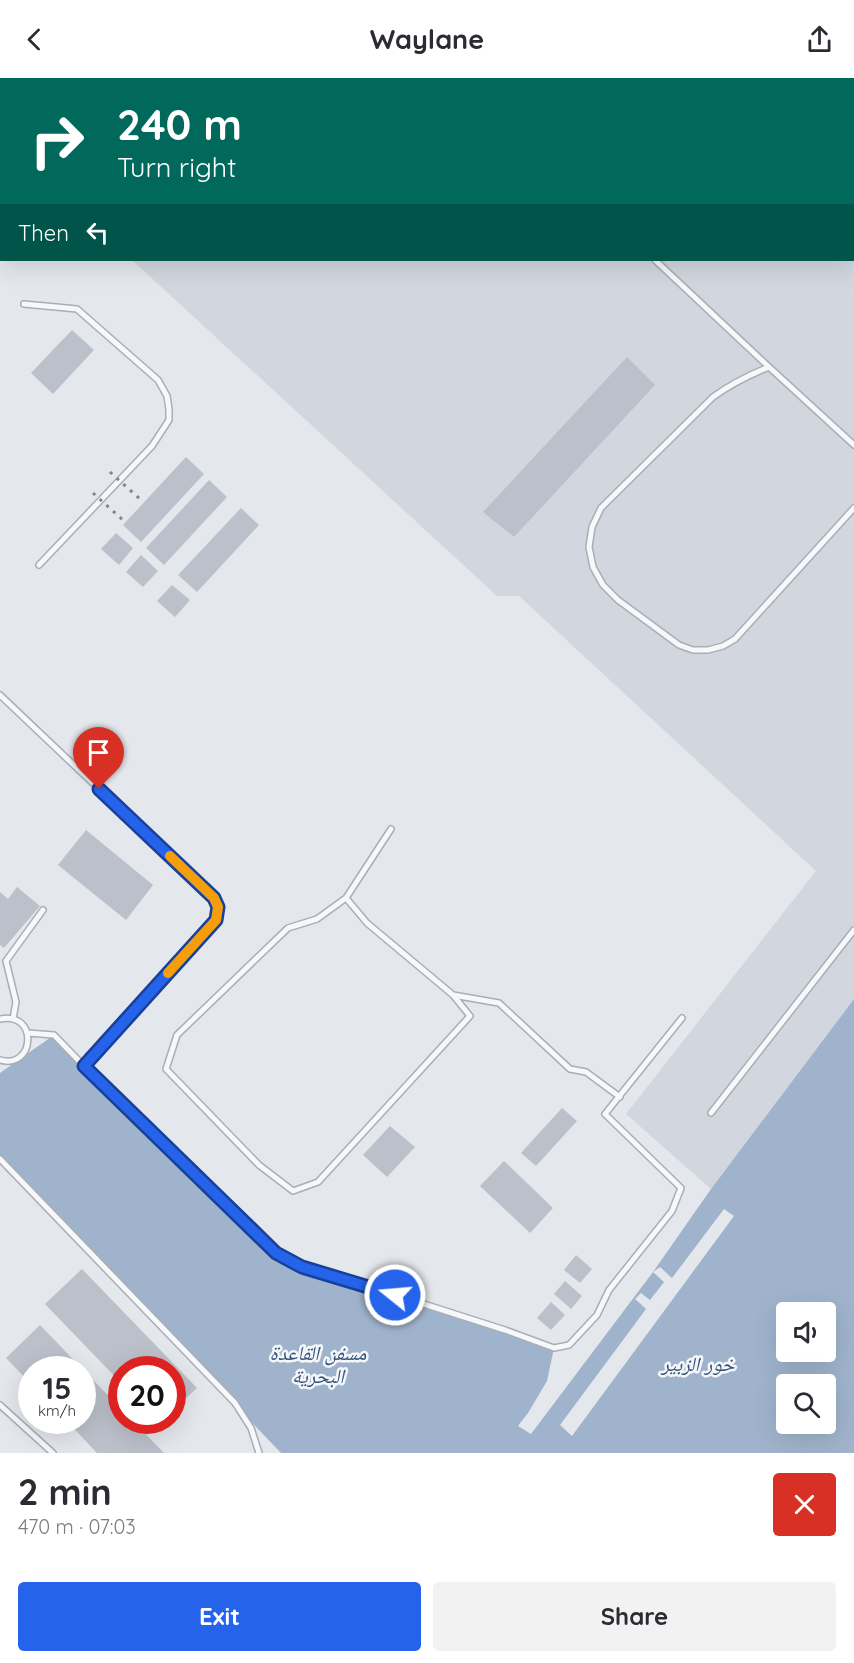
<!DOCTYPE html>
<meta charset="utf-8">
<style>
body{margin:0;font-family:Quicksand,"Noto Naskh Arabic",sans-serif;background:#f2f2f3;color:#2b2b33;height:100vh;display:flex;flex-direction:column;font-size:22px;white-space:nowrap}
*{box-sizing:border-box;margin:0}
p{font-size:20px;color:#7c7c81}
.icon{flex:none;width:33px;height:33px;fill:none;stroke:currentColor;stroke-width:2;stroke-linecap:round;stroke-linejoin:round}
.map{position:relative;height:1375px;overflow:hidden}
.details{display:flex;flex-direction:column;background:#fff;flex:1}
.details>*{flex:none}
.banner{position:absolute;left:0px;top:0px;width:855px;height:183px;box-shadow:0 6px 24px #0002;background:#00695c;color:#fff;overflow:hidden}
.controls{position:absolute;left:776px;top:1224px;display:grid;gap:12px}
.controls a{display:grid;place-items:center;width:60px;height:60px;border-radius:6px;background:#fff;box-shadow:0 6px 24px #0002;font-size:30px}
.speed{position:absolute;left:18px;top:1278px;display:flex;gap:12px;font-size:30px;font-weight:700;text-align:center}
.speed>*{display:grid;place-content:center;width:78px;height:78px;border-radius:50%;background:#fff;box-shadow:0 6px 24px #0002;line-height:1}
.speed small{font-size:15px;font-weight:400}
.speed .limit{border:9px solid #d22;background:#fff;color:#111}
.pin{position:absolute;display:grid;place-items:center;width:51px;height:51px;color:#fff;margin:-62px -26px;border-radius:50% 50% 50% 0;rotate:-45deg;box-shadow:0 0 6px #0007}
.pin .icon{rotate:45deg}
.me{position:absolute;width:66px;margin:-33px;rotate:287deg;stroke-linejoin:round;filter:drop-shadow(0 0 4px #0008)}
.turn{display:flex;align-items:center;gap:21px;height:126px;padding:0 18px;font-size:27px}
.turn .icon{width:78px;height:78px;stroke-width:2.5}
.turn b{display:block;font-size:42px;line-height:51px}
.then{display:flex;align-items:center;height:57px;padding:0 18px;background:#0003;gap:12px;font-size:22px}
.round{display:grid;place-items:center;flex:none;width:63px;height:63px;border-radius:6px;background:#f2f2f3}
.head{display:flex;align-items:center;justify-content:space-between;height:102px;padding:0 18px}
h1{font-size:36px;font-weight:700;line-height:45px}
.primary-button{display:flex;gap:12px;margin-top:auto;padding:12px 18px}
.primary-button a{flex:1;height:69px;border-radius:6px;background:#2563eb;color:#fff;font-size:24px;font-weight:700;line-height:69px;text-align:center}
.primary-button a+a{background:#f2f2f3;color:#2b2b33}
header{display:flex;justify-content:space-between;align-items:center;height:78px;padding:0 18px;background:#fff;font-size:27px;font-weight:700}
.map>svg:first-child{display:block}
.built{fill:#d2d6de}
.water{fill:#9fb4cc;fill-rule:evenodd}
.pier{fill:#e4e7ec}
.building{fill:#bbc0ca}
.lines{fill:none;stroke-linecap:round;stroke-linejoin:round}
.service-casing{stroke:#a9aeb7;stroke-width:8}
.service{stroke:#f7f8fa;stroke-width:5}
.rail{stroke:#7d8696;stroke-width:3;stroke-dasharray:3 6;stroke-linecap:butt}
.route-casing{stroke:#184099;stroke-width:15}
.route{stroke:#2563eb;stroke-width:10}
.slow{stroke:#f59e0b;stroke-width:10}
.labels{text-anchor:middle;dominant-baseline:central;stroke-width:5;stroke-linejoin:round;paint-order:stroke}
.water-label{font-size:20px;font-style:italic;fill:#34527a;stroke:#f4f6f9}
</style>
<header><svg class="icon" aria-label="back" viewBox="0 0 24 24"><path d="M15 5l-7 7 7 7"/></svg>Waylane<svg class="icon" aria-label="share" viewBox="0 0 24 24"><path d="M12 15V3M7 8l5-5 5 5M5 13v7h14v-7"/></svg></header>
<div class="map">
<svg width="854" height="1375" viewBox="0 0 854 1375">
<rect width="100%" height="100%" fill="#e4e7ec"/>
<path class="built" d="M41,0H854V921L711,1111L626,1036L816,793L519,518H497L132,182H854V2H40Z"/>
<path class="water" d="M854,921V1375H281L0,1081V995L54,957L276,1175L373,1210L554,1270L547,1303L528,1335L518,1348L531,1356L653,1194L711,1111ZM786,1234H825V1274H786ZM786,1306H825V1346H786Z"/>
<path class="pier" d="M724,1131L734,1138L572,1358L560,1347L646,1231L635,1221L641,1215L650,1222L664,1204L653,1194L660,1189L672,1200Z"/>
<path class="building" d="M72,252L94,272L53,316L31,295Z
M627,279L655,307L514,459L483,434Z
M186,379L204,396L141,464L123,447Z
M209,402L227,419L164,487L146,470Z
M241,430L259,447L197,514L178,497Z
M116,455L133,470L119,487L101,471Z
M141,477L158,493L143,509L126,494Z
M172,507L190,522L175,539L157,523Z
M86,752L153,807L126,842L58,787Z
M17,809L40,828L4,870L0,867V814L8,821Z
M562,1030L577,1043L536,1088L521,1075Z
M390,1048L415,1069L387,1099L363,1077Z
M504,1083L553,1130L530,1155L480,1108Z
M576,1177L592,1191L580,1205L564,1192Z
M82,1191L197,1310L172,1333V1292H122V1306L45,1226Z
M565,1203L582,1218L571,1231L554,1216Z
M551,1224L565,1237L551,1252L537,1240Z
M40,1247L122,1332V1342H132L164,1375H97L66,1342H82V1292H32V1307L6,1280Z"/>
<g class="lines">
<g class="service-casing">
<path id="service" d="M463,0L465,2
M688,0L690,2
M655,182L769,289L854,367
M24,226L77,231L158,302L167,318L169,331V342L152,368L39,487
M769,289C749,297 731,306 713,319L601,430L592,449L589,469L593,489L603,507L618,522L679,567L693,572H708L723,568L735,561L854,430
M0,617L214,820L218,829L216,842L84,988
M391,751L346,820L367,845L453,917L499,925L570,991L586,994L620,1019
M346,820L317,841L288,850L177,957L166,991L259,1087L293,1113L318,1104L470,938L453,917
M0,941C39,933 35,992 0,982
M13,941L16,924L6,883L43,832
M28,955L54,957L84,988L275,1175L302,1189L355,1204L505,1252L554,1270L569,1267L597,1237L609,1212L672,1133L681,1110L605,1036L682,940
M711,1035L854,852
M0,1081L235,1325L251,1350L259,1375
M0,1327L53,1375"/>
</g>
<use href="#service" class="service"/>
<path class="rail" d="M110,394L140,421
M93,415L123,442"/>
</g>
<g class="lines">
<g class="route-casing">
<path id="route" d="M99,711L214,820L218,829L216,842L84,988L276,1175L302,1189L395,1217"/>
</g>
<use href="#route" class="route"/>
<path class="slow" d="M168,895L216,842L218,829L214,820L170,778"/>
</g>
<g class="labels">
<g class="water-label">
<text x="318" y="1274">مسفن القاعدة<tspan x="318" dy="23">البحرية</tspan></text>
<text x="698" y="1285">خور الزبير</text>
</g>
</g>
</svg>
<div class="controls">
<a><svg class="icon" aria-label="sound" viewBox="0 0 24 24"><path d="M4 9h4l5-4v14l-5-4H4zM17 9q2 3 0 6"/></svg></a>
<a><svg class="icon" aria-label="search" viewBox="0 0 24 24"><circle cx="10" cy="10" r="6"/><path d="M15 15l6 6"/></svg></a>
</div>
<div class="speed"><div>15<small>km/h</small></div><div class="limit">20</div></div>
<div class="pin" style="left:99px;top:711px;background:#d93025"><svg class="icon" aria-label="arrive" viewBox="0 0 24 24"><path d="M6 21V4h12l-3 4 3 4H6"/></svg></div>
<svg class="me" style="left:395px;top:1217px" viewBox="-20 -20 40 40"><circle r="17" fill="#2563eb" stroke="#fff" stroke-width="3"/><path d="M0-11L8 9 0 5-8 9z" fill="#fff"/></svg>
<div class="banner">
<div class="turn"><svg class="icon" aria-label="right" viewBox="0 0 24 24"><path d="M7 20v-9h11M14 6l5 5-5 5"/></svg><div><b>240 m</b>Turn right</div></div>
<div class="then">Then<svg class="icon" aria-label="left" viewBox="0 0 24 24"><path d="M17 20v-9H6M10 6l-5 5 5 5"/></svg></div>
</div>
</div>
<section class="details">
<div class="head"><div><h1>2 min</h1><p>470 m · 07:03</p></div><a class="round" style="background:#d93025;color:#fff"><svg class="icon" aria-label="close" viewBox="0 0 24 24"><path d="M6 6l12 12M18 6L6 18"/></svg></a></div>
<div class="primary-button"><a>Exit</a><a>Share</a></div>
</section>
